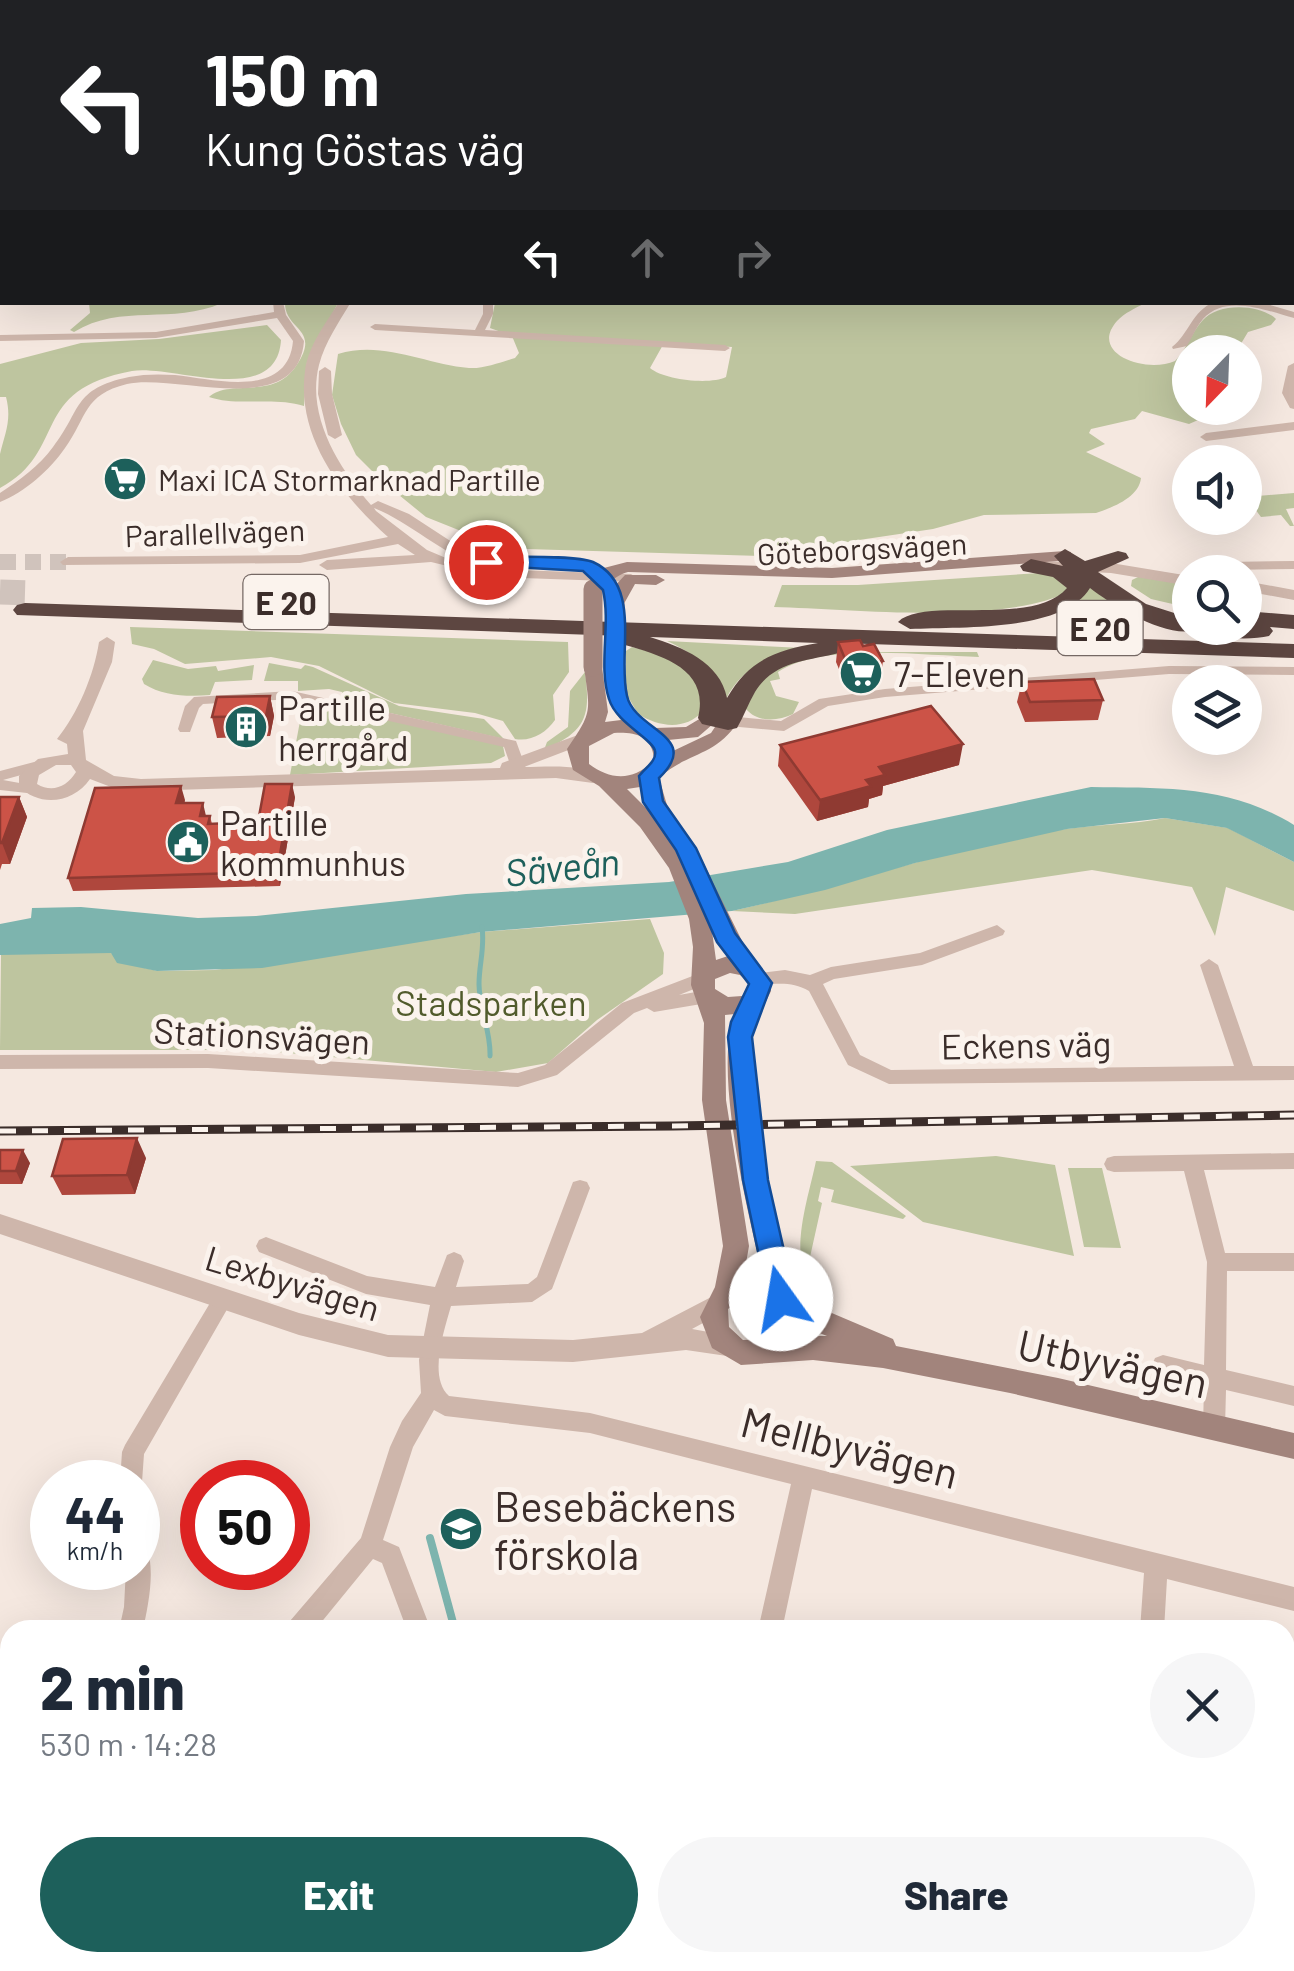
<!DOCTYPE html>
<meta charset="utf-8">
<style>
body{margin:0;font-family:Barlow,sans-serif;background:#f6f6f7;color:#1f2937;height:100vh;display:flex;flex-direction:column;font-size:38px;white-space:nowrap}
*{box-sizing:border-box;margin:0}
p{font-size:32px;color:#747a83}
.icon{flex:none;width:55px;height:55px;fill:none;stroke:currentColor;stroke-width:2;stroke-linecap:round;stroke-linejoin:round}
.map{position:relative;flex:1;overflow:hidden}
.panel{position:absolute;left:0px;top:1620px;width:1295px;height:352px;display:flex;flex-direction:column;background:#fff;border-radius:30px 30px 0 0;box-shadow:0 10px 40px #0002}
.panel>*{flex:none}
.guide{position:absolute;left:0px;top:0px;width:1295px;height:305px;box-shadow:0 10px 40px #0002;background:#202124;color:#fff;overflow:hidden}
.needle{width:65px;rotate:203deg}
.fabs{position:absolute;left:1172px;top:335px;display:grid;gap:20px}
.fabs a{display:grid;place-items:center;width:90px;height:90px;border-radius:50%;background:#fff;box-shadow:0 10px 40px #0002;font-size:50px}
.speed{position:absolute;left:30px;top:1460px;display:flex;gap:20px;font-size:50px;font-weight:700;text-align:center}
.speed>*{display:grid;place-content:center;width:130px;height:130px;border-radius:50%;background:#fff;box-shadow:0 10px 40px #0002;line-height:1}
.speed small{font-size:25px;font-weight:400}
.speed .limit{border:15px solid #d22;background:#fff;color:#111}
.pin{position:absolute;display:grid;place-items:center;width:85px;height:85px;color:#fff;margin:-42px;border:5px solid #fff;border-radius:50%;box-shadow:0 2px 10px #0007}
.me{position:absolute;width:110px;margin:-55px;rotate:347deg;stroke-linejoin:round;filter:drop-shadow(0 0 8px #0008)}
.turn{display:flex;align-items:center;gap:35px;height:210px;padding:0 40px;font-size:45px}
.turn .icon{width:130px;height:130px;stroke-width:2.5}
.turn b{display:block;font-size:70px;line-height:85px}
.lanes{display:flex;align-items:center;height:95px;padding:0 40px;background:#0003;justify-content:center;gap:50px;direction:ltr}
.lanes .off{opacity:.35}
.round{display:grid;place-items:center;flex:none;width:105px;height:105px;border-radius:52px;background:#f6f6f7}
.head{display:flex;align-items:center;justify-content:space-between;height:170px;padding:0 40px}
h1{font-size:60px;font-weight:800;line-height:75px}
.primary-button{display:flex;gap:20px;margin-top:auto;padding:20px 40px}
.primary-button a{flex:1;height:115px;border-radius:60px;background:#1d605b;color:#fff;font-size:40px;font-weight:800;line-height:115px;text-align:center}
.primary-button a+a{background:#f6f6f7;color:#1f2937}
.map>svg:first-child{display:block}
.green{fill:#bec59f;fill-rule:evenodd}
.water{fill:#7db4ae}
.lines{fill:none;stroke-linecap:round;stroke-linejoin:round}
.stream-far1{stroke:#7db4ae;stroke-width:5}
.stream{stroke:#7db4ae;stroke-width:8}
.tertiary-tunnel{stroke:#d0c3bc;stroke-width:16;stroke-dasharray:16 9;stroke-linecap:butt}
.motorway-tunnel{stroke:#d0c3bc;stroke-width:25;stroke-dasharray:25 12;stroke-linecap:butt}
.minor{fill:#ceb6ab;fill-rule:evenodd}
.tertiary{fill:#ceb6ab;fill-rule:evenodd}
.secondary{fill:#a2847c;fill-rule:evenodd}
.motorway{fill:#5d4641;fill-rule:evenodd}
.rail-casing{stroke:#3b2d2a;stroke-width:9}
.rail{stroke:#fbf3ed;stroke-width:5;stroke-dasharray:16;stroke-linecap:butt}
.secondary-bridge{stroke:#a2847c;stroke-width:19}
.wall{fill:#af473d}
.shaded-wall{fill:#8f3a32}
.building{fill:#cc5347;stroke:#8f3a32;stroke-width:2.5}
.route{fill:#1a73e8;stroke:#114b97;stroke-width:2.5}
.labels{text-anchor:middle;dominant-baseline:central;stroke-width:10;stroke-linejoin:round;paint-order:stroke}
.far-poi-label{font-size:30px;fill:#3b2d2a;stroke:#fbf3ed;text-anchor:start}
.far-street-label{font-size:30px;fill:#3b2d2a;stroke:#fbf3ed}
.shield{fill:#fbf3ed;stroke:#756864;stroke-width:2.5}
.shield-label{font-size:32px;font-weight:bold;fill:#3b2d2a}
.poi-label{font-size:35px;fill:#3b2d2a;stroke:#fbf3ed;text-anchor:start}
.park-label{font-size:35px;fill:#515b2c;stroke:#fbf3ed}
.street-label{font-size:35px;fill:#3b2d2a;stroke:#fbf3ed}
.water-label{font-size:38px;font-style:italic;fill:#1d605b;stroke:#fbf3ed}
.near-street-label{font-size:42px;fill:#3b2d2a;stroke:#fbf3ed}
.near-poi-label{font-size:42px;fill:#3b2d2a;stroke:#fbf3ed;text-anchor:start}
</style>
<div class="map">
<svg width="1294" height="1971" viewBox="0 0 1294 1971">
<rect width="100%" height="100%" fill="#f5e8e0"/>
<path class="green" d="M803,0H1294V224L1292,2Z
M89,303V302L222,303C173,325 121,303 74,332L70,330L90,313Z
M285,303H338L307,362L304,406C273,396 238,407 209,397C229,378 273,401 296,366C322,328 285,331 285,303Z
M495,303H1145C1136,308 1124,313 1117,321C1088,354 1146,374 1175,361C1187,349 1191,333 1202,321C1218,302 1260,304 1276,319L1271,325L1248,332L1236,352H1190V408H1225L1221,410L1189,424L1142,411L1135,419L1091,429L1089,433L1105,444L1086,452L1141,478C1139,497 1114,507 1096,513L984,515L933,529L859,540L832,551L761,556L526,549L476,537L426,517L383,482L356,455L341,424L332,395L338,354C382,340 425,364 469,368C484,369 501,362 515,358L519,353L512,336L490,328ZM664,343L732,347L726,377C710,385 664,380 650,368Z
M267,325L281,340C277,409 171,364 132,371C28,390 69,451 0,488C0,478 0,464 0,454C5,433 12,420 6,397H0V364L81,343L159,339Z
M1294,493V508L1286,509L1294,526H1290L1281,515L1261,517L1246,497Z
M1040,573L1058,576L1070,591C1002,626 854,609 774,607L782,585H858Z
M1140,576L1190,586V608L1151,599L1131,586L1132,580Z
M1088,584L1145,619L1054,613L1078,604Z
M130,627L568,642L569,672L553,695L555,720C546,733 531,742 515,739L503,721L475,713L394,703L319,666L271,657L185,664L154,649L132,644Z
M667,641L802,648C770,657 742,667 726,699C713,668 697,655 667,641Z
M632,647L663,655L696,676L703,711C685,731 659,727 638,714L626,693V651Z
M835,652H977L979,657C925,656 823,642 778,672L780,679L770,681L776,696L799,702L793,714C778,721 758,723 746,709L744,699L768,669Z
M153,660L188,669L216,666L218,671L254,665L252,680L215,682L210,695C188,697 163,696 144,684L142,679Z
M269,663L301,669L305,665L313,667L399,706L484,719L504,739L346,703L342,692L329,689L298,691V681H264Z
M585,672C591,717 586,731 544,750L547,742L568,727L570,691Z
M303,705L320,714L339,708L503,746L505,756L491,763L290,775Z
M1165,818L1228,828L1294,862V911L1226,887L1215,936L1192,887L1092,870L795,914L732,911C843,886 953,847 1066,829C1099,824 1132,825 1165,818Z
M650,919L664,953L663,974L597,1020L548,1063L496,1072L255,1050H0L1,953H111L136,966L158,971L215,970L481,932Z
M996,1156L1055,1165L1074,1256L923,1222L850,1166Z
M816,1161L832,1162L906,1216L903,1219L831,1202L834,1190L821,1187L818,1201L822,1203L808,1266L811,1276L831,1286L826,1305C781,1272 807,1205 816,1161Z
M1068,1168H1102L1121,1248L1084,1247Z"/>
<path class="water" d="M1091,787C1164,788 1229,785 1294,825V862L1227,828L1165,818L1067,829L915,863L825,890L732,911L481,932L262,968L157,971L117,963L111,953L0,955V924L31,918L32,908L81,907L198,918L256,916L466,894L669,882L788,862L887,830Z"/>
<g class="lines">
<path class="stream-far1" d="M482,927C485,948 479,964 479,984C479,1008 491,1031 490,1056"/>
<path class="stream" d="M430,1538L455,1630
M364,1971L365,1962"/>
<path class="tertiary-tunnel" d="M0,562H68"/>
<path class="motorway-tunnel" d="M0,592L34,593"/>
<path class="minor" d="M2,139V145L0,146V140Z
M2,174V181L0,182V175Z
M0,294H2V300H0Z
M273,302H283L286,315L304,341C298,421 176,373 127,384C83,395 88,416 65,448C50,470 25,492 0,502V493C20,480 39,466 53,447C82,410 72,389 129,377C144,374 160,374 175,375C213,379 288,400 293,341L277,318L156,338L0,341V335L156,332L274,312Z
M483,302H493V314L485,330L725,345L730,348L725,351L375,330L370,327L375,324L475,330L483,314Z
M1214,302H1260L1294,312V318C1267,311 1226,293 1203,319C1196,327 1192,338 1187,346L1173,349L1172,347C1189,334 1192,311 1214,302Z
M1294,363V409L1290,408L1282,393L1288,366Z
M1294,422V430L1206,441L1200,437L1206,433Z
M1294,561V569L1226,570L1219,566L1226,562Z
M1169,666L1294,667V675L1169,674L885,697L828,706L784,731L717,725L710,720L717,715L781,721L819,699L885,689Z
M292,691L516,741L528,774L520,779L515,778L504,747L292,699L203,704L199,708L190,732H180L178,729L185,706L194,697Z
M38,761L46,766L43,769L3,780L36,786L39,790L36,794L0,790V771Z
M997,925L1005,931L1003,935L922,965L834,979L823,984L860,1055L891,1070L1234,1066L1200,965L1209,959L1218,965L1253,1066H1294V1080L889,1084L848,1065L809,991C792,981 777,984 759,985L750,979L759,973L785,970L810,975L831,967L920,953Z
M703,972L709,973L712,978L709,983L679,995L707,990L716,997L713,1002L654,1012L647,1008L634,1013L557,1075L518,1087L208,1068L0,1069V1055L208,1054L518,1073L545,1065L622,1003Z
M1294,1153V1169L1204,1170L1225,1253H1294V1271H1227L1226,1370L1294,1386V1406L1226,1390L1225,1428L1222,1435L1214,1438L1206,1435L1203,1428L1204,1385L1155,1372L1152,1365L1155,1358L1163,1355L1204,1365L1207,1262L1184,1171L1114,1172L1107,1170L1104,1164L1107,1158L1114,1156Z
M580,1180L587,1182L590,1188L552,1289L532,1302L451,1306C444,1331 428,1377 449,1396L590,1413L1294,1587V1611L1167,1579L1164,1630H1140L1144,1573L812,1489L782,1630H758L791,1484L590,1433L445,1416L434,1410L413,1447L383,1540L399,1547L431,1630H407L382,1563L373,1559L315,1630H287L290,1621L361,1538L390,1447L402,1421L421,1393L419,1360L430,1305L366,1294L259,1252L256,1246L259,1240L266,1237L367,1276L435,1287L447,1255L454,1252L461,1255L464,1261L456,1287L528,1284L537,1277L573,1182Z
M223,1290L230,1293L233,1299L144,1454L142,1482L139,1490L138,1482H120L122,1452L125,1445L216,1293Z
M138,1542L146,1546C156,1569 148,1606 143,1630H119L124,1607L126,1568H138Z
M71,1962H99L100,1971H72Z
M1115,1962H1143V1971H1115Z"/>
<path class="tertiary" d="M359,0H367V2H359Z
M339,302H351C339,322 325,342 319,365C306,416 339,468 371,505L378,501L409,514L458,546L488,560L480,565C440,554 412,523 374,508L376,511L427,550L453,561L516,570L631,574L639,579L636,582L493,577L431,562L327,570L319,565L327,560L415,555L398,544L300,563L63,565L60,562L68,557L300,555L388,537C342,496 296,437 305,371C308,346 326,323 339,302Z
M325,367L331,371L332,394L342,435L335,439L328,435L318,394L319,371Z
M1033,561L1111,563L1190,576V586L1111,573L1028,569V563Z
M1245,581L1294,590V600L1245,591Z
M107,637L115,642L112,662L83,731L86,760L114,776L141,779L500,768L502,763L586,732L592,733L595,737L592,741L524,767C547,767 583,763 602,777L593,783L556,778L141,791L111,787L90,779C74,803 39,808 19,786V776L38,759L68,754L67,744L57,739C78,713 94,675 99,642ZM56,765H71L76,772C67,787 52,793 37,784L39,775Z
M0,1214L299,1313L388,1335L573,1340L642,1333L717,1294L725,1297L729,1304L725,1311L692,1329L736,1337L739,1345L736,1353L727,1356L686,1350L573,1362L388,1357L299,1335L0,1234Z"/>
<path class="secondary" d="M1065,551L1071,552V560L832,578L628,572C609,577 606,591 593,594L584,589L600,569L627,562L832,568Z
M625,575H656L665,580L656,585L635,584L621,609H609L606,605L612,589Z
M614,658L623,664L630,707L655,728L686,727L711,712L720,718L698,737L668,740L673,751L711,733L721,718L728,716L738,722C715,757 687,752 659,778L669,812L704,864L746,949L770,979L771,991L753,1028V1071L766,1170L794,1297L893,1339L896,1346L1058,1378L1294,1433V1459L1010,1393L883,1368L813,1360L741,1365L712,1348L700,1317L715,1287L723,1246L702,1100L704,1023L691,985L693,947L689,919L669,868L640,827L599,786L573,770L567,749C593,711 590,712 584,667L587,663L593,661L602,667L608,712L605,722L621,720C607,703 605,686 605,664ZM614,733C634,732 652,735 654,759C636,781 611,781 589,764V746ZM640,787L648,810L627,789ZM711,924L728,956L716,960ZM730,973L740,975L748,982L749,989L742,996L728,997L715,989V979ZM735,1014C712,1070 749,1216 763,1277L744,1275L749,1246L726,1100L725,1015ZM754,1297L770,1307L776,1324L764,1339L743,1340L729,1327L728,1309L743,1298ZM802,1326L827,1336H799Z"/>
<path class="motorway" d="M1065,549L1085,561L1118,551L1126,553L1129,558L1098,572L1146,604L1190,618V628H1200C1173,643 1113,606 1090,588C1063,633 958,626 910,629L898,622C924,596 1033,628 1067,588L1053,577L1023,571L1020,566L1031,559L1063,566L1054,556Z
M25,603L1294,644V658L839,643L842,648L839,653C807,661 774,661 755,692C748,704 744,716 737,728L728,730L702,724L698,718C710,669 663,656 625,645L623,636L17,615L13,610L17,605ZM650,637L818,643C776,650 749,660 727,698C720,662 682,647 650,637Z
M1245,611L1294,615V629L1270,627L1273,631L1269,636C1251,640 1214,640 1201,628H1245Z"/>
<g class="rail-casing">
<path id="rail" d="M0,1131L673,1126L1294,1115"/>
</g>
<use href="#rail" class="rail"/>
<path class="secondary-bridge" d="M593,589V667
M614,664L615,605"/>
</g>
<path class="wall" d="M838,642L863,646L883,661L880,682L846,686L836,662Z
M1022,682L1103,700L1098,720L1025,722L1017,702Z
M270,696L274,716L270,736L217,738L212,717Z
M780,745L959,765L883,786L882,795L869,799L868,807L817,821L778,766Z
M0,797H19L27,817L10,864H2L0,870Z
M295,797L280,886L73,891L68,878L185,800L184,803L206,816H210L212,824L258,822Z
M0,1150L30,1163L22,1184H0Z
M146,1158L135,1194L62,1195L52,1176Z"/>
<path class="shaded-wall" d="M270,696L274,716L270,736L266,716Z
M963,744L959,765L883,786L882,795L869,799L868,807L817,821L820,800L866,780L879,767Z
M292,784L295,797L280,886L277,872Z
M181,786L185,800L181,817L176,803Z
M19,797L27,817L10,864L2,843Z
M203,803L206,816H200Z
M137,1138L146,1158L135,1194L127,1175Z
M23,1150L30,1163L22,1184L16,1171Z"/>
<path class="building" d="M860,640L863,646L874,644L883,661L848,666L838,642Z
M1094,679L1103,700L1030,702L1022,682Z
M270,696L266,716L212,717L217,697Z
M931,706L963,744L879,767L885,775L866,780L871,786L820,800L780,745Z
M265,784H292L277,872L68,878L95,788L181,786L176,803H203L200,816H210L208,824L258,822Z
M0,797H19L2,843H0Z
M137,1138L127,1175L52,1176L63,1139Z
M0,1150H23L16,1171H0Z"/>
<path class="route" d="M486,556C508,557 576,555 593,562C643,585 617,654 627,696C635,731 703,736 659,778L663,801L696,848L735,933L772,983L752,1037L768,1180L795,1299L791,1307L781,1311L772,1307L768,1299L743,1180L728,1037L731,1022L749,984L717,942L676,850L643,802L639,776C645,768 657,761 655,751C653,739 616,723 609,699C598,665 611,626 603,590L583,571L479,565V558Z"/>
<defs>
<g id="supermarket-disc" transform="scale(2.25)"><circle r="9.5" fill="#1d605b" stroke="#fbf3ed"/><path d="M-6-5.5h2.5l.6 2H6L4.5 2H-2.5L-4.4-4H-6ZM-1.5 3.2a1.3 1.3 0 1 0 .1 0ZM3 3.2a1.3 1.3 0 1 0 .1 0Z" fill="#fff"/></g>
<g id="building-disc" transform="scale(2.25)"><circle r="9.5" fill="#1d605b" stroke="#fbf3ed"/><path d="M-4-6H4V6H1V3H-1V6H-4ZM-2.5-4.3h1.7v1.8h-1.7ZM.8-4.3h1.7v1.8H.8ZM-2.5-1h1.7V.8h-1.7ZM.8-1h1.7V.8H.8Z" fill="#fff"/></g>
<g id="civic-disc" transform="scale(2.25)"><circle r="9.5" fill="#1d605b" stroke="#fbf3ed"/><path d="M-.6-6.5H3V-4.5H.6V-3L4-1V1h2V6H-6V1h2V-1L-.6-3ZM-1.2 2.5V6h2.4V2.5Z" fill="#fff"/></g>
<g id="school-disc" transform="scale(2.25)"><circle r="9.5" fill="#1d605b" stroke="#fbf3ed"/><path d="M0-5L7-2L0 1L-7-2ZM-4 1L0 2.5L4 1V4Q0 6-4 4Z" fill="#fff"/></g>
</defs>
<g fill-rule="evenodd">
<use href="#supermarket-disc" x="125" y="479"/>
<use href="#supermarket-disc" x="861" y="673"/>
<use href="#building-disc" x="246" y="727"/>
<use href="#civic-disc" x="188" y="842"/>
<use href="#school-disc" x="461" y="1529"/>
</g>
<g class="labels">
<g class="far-poi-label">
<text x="158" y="479">Maxi ICA Stormarknad Partille</text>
</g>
<g class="far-street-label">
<text transform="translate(215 532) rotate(-2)">Parallellvägen</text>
<text transform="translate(862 548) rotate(-3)">Göteborgsvägen</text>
</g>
<g class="shield">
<rect x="243.5" y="575" width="85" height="54" rx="8"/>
<rect x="1057.5" y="601" width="85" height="54" rx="8"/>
</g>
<g class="shield-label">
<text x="286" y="602">E 20</text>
<text x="1100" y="628">E 20</text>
</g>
<g class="poi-label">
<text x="894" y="673">7-Eleven</text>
<text x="278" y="707">Partille<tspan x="278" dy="40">herrgård</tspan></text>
<text x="220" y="822">Partille<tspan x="220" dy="40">kommunhus</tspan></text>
</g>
<g class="park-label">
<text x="491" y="1002">Stadsparken</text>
</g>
<g class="street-label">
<text transform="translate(262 1035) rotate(3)">Stationsvägen</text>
<text transform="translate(1026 1044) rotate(-1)">Eckens väg</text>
<text transform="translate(293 1282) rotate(17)">Lexbyvägen</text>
</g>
<g class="water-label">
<text transform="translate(562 866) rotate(-6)">Säveån</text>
</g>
<g class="near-street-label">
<text transform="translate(1113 1362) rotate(12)">Utbyvägen</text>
<text transform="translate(850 1446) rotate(14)">Mellbyvägen</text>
</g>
<g class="near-poi-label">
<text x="494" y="1505">Besebäckens<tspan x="494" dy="48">förskola</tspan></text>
</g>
</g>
</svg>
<div class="fabs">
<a><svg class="needle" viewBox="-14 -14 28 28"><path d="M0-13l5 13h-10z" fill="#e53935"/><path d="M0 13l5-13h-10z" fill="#747a83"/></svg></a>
<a><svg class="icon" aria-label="sound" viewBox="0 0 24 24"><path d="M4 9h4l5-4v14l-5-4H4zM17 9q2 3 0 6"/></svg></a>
<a><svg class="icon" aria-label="search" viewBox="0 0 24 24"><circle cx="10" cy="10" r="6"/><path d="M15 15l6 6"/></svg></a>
<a><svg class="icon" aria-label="layers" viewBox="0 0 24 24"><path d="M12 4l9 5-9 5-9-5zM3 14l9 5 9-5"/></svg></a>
</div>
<div class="speed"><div>44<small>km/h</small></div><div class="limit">50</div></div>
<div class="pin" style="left:486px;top:562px;background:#d93025"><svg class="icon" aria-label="arrive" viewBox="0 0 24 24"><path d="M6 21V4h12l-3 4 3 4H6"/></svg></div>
<svg class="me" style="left:781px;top:1299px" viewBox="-20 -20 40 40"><circle r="19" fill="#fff"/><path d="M0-13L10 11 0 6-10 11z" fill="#1a73e8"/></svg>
<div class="guide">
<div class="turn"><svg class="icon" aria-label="left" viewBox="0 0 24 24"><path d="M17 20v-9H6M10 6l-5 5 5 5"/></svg><div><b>150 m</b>Kung Göstas väg</div></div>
<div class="lanes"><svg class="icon" aria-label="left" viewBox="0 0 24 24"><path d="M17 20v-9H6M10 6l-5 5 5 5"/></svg><svg class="icon off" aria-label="ahead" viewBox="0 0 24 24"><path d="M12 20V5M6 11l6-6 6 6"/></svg><svg class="icon off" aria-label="right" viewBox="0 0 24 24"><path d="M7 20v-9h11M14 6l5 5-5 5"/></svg></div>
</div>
<section class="panel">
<div class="head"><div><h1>2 min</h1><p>530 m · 14:28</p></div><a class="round"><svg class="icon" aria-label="close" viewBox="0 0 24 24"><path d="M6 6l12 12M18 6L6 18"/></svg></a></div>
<div class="primary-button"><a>Exit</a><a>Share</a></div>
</section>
</div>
